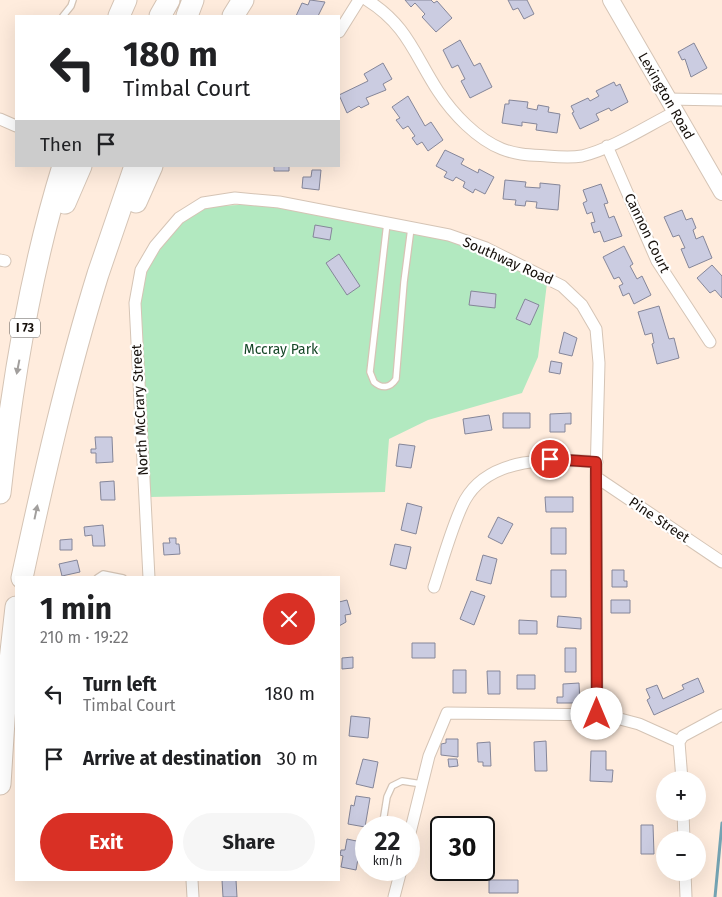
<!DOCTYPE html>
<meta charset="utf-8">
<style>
body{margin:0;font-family:"Fira Sans",sans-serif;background:#f6f6f6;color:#202124;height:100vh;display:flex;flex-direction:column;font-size:19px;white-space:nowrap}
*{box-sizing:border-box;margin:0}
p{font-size:16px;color:#757577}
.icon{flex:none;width:28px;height:28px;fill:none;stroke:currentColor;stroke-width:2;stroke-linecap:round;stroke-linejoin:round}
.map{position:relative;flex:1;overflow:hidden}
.sheet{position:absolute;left:15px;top:576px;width:325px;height:305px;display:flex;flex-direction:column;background:#fff;border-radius:0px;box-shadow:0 5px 20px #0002}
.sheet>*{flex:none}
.banner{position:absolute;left:15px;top:15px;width:325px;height:152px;border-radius:0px;box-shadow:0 5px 20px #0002;background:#fff;color:#202124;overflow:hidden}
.fabs{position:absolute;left:656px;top:771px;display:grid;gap:10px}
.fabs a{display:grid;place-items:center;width:50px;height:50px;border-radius:50%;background:#fff;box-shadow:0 5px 20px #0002;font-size:25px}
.speed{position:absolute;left:355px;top:816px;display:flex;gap:10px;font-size:25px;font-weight:700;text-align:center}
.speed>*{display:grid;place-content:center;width:65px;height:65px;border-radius:50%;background:#fff;box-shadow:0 5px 20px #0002;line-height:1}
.speed small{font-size:12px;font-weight:400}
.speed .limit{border:2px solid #111;border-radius:8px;background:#fff;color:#111}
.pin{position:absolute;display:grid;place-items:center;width:42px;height:42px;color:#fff;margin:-21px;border:2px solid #fff;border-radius:50%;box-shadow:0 1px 5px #0007}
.me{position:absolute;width:55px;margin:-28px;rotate:0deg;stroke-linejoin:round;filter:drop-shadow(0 0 4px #0008)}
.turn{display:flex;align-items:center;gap:18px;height:105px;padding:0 25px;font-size:22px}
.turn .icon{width:65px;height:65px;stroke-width:2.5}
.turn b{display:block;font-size:35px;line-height:42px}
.then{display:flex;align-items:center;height:48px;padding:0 25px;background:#0003;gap:10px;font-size:19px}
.round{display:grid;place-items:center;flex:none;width:52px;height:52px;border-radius:26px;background:#f6f6f6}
.head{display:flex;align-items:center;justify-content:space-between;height:85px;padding:0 25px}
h1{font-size:30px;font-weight:700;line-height:38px}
.button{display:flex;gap:10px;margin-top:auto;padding:10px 25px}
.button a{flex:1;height:58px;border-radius:30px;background:#d93025;color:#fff;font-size:20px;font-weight:700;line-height:58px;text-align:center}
.button a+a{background:#f6f6f6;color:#202124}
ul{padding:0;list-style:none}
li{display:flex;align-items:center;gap:15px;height:65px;padding:0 25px}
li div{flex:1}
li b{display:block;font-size:19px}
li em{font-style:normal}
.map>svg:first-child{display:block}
.green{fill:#b2e9c0}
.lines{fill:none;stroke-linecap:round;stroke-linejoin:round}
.stream{stroke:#74a3b2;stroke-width:3}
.building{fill:#cbcce1;stroke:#858699}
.lane-casing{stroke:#d5c4b5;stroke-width:8}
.street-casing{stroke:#d5c4b5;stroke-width:13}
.secondary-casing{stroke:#d5c4b5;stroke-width:18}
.highway-casing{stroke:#d5c4b5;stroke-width:23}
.lane{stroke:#fff;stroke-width:5.5}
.street{stroke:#fff;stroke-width:11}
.secondary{stroke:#fff;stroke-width:16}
.highway{stroke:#fff;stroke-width:21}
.oneway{fill:#a29f9d}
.route-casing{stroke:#8d1f18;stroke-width:12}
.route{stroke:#d93025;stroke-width:9}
.labels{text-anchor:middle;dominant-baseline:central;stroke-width:4.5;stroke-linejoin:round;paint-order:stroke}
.shield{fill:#fff;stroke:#5c5854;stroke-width:1}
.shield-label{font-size:12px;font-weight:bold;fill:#16100b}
.street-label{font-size:14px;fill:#16100b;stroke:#fff}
.park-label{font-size:14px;fill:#174829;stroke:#fff}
</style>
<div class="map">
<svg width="722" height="897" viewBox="0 0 722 897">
<rect width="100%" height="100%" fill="#ffecdd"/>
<path class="green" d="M272,203L447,237L547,283L538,357L522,393L428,420L389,439L385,492L150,497L138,286L166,237L201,207Z"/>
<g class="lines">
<path class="stream" d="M715,897L722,823"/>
</g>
<path class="building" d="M310,0L325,2L318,16H296L302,3L308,5Z
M405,0H431L434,3L437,1L452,18L436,32L422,17L425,14L415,3L411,7Z
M508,0H527L534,14L524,19L518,8L513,10Z
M460,40L474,66L480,63L492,87L470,98L461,81L465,79L458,65L452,68L443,50Z
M694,43L707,68L691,77L685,59L682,60L678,52Z
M383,63L392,79L383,84L386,90L366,98L369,104L361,108L359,106L347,113L339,95L368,81L364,74Z
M614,82L616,86L620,84L628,102L611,111L609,108L596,114L599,120L580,129L572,113L574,112L571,106L588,98L590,101L599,96L596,91Z
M408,96L425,126L431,122L443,140L428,151L422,142L417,145L412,138L415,136L408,126L403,129L396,120L400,118L392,107Z
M509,100L528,102L527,108L537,110L538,105L549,107L548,112L560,114L557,133L536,130L537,124L522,122V126L502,123L505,104H509Z
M445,150L464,159L461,164L478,173L479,169L494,177L485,194L475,189L473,193L463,187L465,182L456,177L453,181L444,177L447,172L436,166Z
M274,166H289V171H274Z
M312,170H321L319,190L302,188L303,177H311Z
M505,180L526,182L525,187L540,188V183L560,185L558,210L536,208L537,202L526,201L525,206L515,205L516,200L503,199Z
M601,184L608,203L604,204L609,218L614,216L622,236L604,242L600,231L594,233L591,223L595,222L592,212L587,214L583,203L587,201L583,190Z
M682,210L686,220L692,218L696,228L693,230L696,239L703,236L712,258L689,268L681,249L685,248L679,235L673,237L664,217Z
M315,225L332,228L330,240L313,237Z
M624,246L633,264L630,266L637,279L642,276L651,295L634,304L629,293L623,296L619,286L623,284L619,277L614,279L603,257Z
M339,254L360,286L347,295L326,263Z
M712,265L722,276V298L715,290L710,293L697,278Z
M471,291L496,294L495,308L469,305Z
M525,299L539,305L530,325L516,319Z
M659,306L669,339L674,338L679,358L657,364L652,344L654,343L652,333L645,335L638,312Z
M564,332L577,338L572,356L559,353Z
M551,361L562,363L560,374L549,372Z
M503,413H530V428H503Z
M571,413V424H565V432H550V414Z
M489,415L492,430L465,434L463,419Z
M95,437H112L113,462L96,463V453H91V449H96Z
M399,444L415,446L411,468L396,466Z
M114,481L115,500H101L100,482Z
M545,497H573V512H546Z
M407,503L422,507L416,534L401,530Z
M498,517L513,524L502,544L488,537Z
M103,525L105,546H93L92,535L85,536L84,527Z
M551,528H566V554H551Z
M169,538H176V544H179L180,554L164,555L163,543H170Z
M72,539V550H60V540Z
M395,544L411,547L406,569L390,565Z
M483,555L497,559L491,584L476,580Z
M77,560L80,572L62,576L59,564Z
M551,570H566V597H551Z
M612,570H624V581H627V587H612Z
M471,591L485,596L474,625L460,619Z
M347,600L351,614L345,615L346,622L339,626V602Z
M611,600H630V613H611Z
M558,616L581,618V629L557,627Z
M519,620L537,621V634H519Z
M412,643H435V658H412Z
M565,648H576V672H565Z
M353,657V668L342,669V658Z
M453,670H466V693H453Z
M487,671H500V694H488Z
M517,675H535V689H517Z
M698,678L704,692L654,715L647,700L650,698L646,689L657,685L663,699L684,689L682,685Z
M579,683L580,703H557V697H563V684Z
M351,716L370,718L368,738L349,736Z
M446,739H458V757L441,755V744L446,743Z
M546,741L547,771H535L534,742Z
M490,742L491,766H483V762H478L477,743Z
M591,751H606V770H613L612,782L590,781Z
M363,759L378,762L373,788L356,784Z
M448,759H457L458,766L449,767Z
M356,796L370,798L365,827L348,824L351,805L354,806Z
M641,825H653L654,854H641Z
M436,826L448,828H441V840L434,839Z
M347,839L361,842L356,870L341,867L343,856L340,855L341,850H345Z
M222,880H236L237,897H223Z
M489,880H518V893H489Z"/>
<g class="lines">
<g class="lane-casing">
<path id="lane" d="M63,16L71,6L73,0
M387,223L370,372L374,382C382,389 390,388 396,379L404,282L411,228
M97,578L103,574L123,578
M382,828L387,797L392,786L402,781L422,784
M390,870L399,876"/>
</g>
<g class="street-casing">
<path id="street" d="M367,0C407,25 414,54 438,91C453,114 477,139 502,149C517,155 532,155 547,156C558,157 571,158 582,156C614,148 645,127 675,112
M339,32L359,0
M667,99L722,100
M0,119L16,126
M607,146L657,261L710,342
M0,260L5,261
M596,477L722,562
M149,578L135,303L141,270L155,246L179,218L203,203L235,198L279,202L449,235L486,248L562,286L582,305L596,329L599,363L596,477L597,714
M434,587C442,563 453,522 465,500C490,456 552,458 597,462
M682,780L679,742L683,736L722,715
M683,812L684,840
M409,837L429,756L447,713L605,715L639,724L679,742
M685,872L686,897
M192,880L193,897
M394,897L401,870"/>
</g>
<g class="secondary-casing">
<path id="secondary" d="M611,0L722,192"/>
</g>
<g class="highway-casing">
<path id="highway" d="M119,16L126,0
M160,16L169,0
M187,16L193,0
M233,16L243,0
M136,202L152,166
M65,203L81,166
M0,493C12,383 30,272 63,166
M22,578C44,476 67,374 98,274C110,238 123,202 135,166
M0,784L5,705L16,607"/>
</g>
<use href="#lane" class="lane"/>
<use href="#street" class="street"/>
<use href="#secondary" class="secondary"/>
<use href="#highway" class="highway"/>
</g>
<defs><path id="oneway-solid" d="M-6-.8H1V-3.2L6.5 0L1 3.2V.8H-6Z" transform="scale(1.25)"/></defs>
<g class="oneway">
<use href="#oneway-solid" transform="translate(18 367) rotate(101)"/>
<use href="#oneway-solid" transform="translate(36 512) rotate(-78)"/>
</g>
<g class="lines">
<g class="route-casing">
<path id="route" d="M550,459L596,462L597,714"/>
</g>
<use href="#route" class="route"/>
</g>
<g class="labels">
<rect class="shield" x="10" y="318.5" width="30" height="19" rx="4"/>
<g class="shield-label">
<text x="25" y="328">I 73</text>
</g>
<g class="street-label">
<text transform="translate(666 96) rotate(60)">Lexington Road</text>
<text transform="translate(647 233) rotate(64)">Cannon Court</text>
<text transform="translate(508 261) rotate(24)">Southway Road</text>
<text transform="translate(140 410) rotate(-93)">North McCrary Street</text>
<text transform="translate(659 520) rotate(34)">Pine Street</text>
</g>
<g class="park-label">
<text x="281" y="349">Mccray Park</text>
</g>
</g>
</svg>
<div class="fabs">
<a>+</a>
<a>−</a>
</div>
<div class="speed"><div>22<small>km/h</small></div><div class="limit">30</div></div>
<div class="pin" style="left:550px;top:459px;background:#d93025"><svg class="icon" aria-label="arrive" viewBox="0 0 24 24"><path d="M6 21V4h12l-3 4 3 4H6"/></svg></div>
<svg class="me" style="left:597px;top:714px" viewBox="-20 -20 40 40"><circle r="19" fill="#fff"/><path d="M0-13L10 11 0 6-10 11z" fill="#d93025"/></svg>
<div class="banner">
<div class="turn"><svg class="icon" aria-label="left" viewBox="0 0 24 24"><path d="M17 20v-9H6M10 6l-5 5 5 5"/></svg><div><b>180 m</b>Timbal Court</div></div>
<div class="then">Then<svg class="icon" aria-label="arrive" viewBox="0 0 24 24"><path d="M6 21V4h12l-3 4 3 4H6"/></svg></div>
</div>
<section class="sheet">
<div class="head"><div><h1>1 min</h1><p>210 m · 19:22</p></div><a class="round" style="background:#d93025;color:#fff"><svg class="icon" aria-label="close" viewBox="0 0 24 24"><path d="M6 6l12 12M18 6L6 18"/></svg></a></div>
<ul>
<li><svg class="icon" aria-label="left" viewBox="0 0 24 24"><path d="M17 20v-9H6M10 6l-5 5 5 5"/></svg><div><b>Turn left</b><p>Timbal Court</p></div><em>180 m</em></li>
<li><svg class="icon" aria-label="arrive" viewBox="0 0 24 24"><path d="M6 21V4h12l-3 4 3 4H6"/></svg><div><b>Arrive at destination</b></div><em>30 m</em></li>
</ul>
<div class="button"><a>Exit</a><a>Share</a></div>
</section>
</div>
